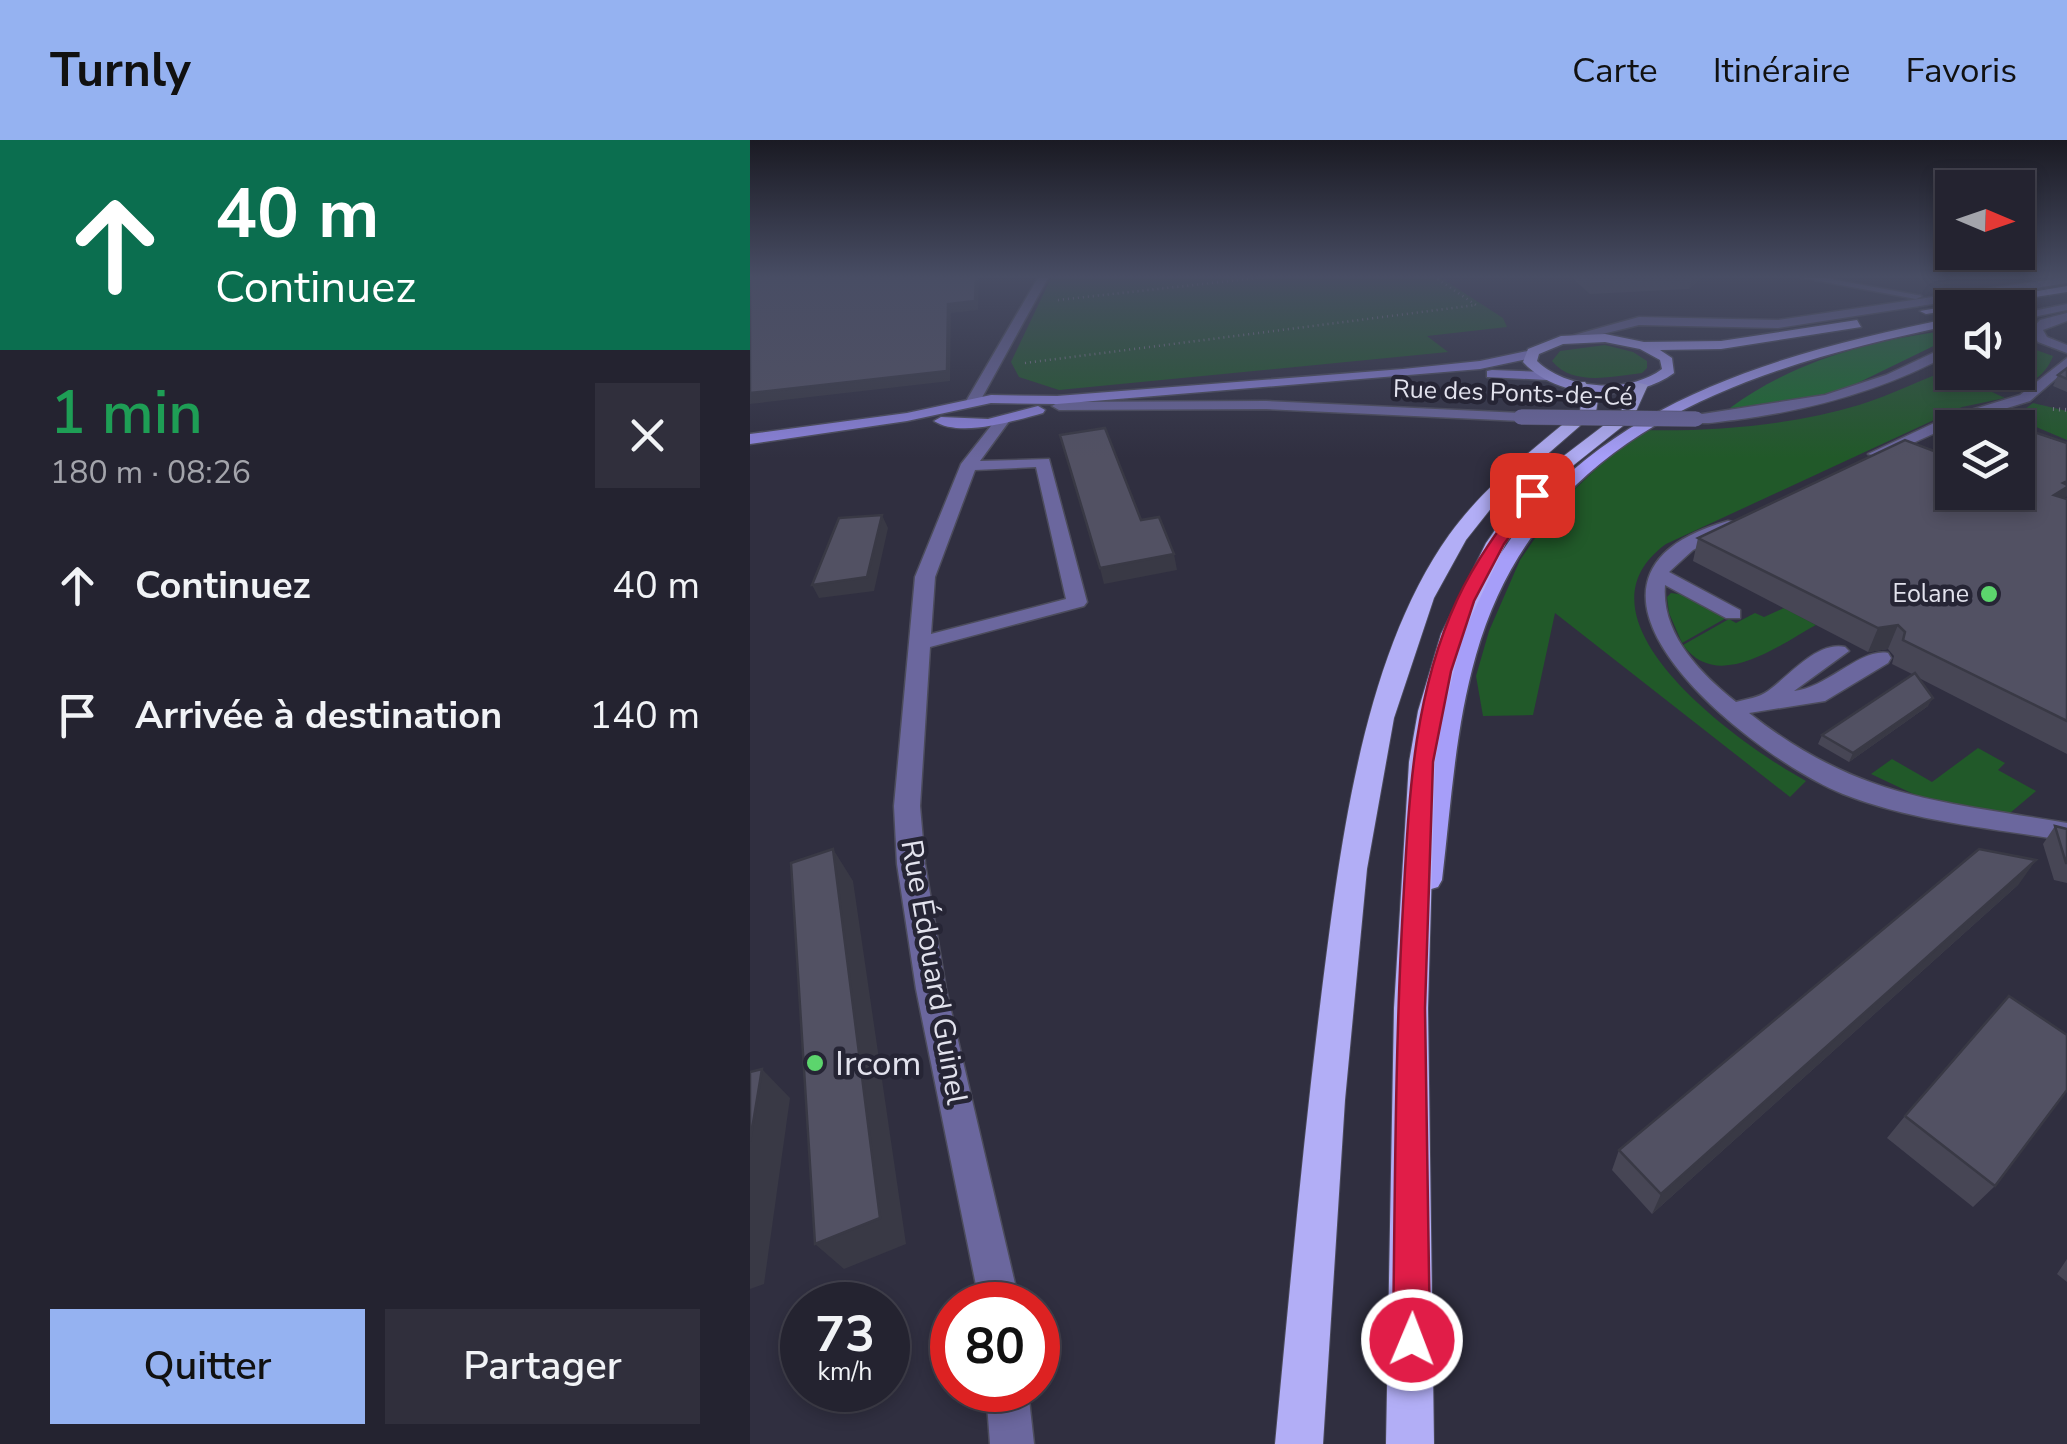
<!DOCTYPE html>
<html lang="fr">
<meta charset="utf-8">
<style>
body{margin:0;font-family:"Nunito Sans",sans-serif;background:#302f3c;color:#f1f3f6;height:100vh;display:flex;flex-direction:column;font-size:38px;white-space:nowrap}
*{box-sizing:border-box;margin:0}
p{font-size:32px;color:#a3a4ab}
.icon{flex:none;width:55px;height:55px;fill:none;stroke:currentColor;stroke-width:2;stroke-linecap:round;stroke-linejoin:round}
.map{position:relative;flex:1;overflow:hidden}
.panel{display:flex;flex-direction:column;background:#242330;width:750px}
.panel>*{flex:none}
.banner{background:#0b6e4f;color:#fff;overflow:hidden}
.needle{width:65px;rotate:92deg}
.fabs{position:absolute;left:1185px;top:30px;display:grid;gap:20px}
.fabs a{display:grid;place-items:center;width:100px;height:100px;border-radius:0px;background:#242330;box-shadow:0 5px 15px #0003,0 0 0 2px #41404c;font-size:50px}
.speed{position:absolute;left:30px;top:1142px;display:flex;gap:20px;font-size:50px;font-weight:700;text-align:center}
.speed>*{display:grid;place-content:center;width:130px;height:130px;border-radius:50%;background:#242330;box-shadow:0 5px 15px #0003,0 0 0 2px #41404c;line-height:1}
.speed small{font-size:25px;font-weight:400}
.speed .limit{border:15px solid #d22;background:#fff;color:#111}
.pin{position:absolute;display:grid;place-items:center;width:85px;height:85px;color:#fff;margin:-42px;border-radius:20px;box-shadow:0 5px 15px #0006}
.me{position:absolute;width:110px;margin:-55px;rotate:1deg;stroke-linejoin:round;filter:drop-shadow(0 0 8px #0008)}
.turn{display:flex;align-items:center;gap:35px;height:210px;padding:0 50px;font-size:45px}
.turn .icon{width:130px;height:130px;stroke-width:2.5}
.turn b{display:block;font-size:70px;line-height:85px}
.round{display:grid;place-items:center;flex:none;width:105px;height:105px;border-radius:0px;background:#302f3c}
.overview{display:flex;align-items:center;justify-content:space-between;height:170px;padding:0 50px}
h1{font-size:60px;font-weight:600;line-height:75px;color:#1e9e55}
.primary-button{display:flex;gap:20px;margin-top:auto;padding:20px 50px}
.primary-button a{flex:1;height:115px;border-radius:0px;background:#95b2f1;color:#111;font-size:40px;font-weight:600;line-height:115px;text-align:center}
.primary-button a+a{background:#302f3c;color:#f1f3f6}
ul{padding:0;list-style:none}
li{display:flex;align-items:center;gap:30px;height:130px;padding:0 50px}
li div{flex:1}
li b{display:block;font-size:38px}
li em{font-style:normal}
header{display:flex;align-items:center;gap:60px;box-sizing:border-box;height:140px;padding:0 50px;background:#95b2f1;color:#111}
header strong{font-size:48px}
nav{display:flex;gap:55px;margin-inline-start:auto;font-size:35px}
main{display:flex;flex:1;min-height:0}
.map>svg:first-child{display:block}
.green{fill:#215929}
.forest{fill:#186e2a}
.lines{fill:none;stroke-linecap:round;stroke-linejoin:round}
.service-casing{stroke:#4c4c5c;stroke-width:3}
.minor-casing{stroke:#4c4c5c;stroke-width:3}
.secondary-casing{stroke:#4c4c5c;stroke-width:3}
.primary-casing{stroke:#4c4c5c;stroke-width:3}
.trunk-casing{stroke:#4c4c5c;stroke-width:2}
.path-far1{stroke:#807f8d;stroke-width:2.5;stroke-dasharray:1 4;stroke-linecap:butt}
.path{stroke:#807f8d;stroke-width:4;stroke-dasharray:1 5;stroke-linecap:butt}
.service{fill:#6b679e;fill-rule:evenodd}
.minor{fill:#6b679e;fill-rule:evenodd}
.secondary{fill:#8c83dc;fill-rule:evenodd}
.primary{fill:#a69ef9;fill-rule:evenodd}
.trunk{fill:#b2aef6;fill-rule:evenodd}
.service-bridge-casing{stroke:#4c4c5c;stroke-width:16;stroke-linecap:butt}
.service-bridge{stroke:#6b679e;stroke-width:15}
.wall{fill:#474655}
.shaded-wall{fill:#393945}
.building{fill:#525163;stroke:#393945;stroke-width:2.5}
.route{fill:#e11d48;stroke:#92132f;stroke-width:2.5}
.poi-dot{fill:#5cd56d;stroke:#262535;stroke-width:4}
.labels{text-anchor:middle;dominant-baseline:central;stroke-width:9;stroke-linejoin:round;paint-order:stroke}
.far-street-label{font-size:25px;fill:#e2e2ed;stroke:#262535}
.far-poi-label{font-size:25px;fill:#e2e2ed;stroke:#262535;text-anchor:end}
.street-label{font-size:30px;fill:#e2e2ed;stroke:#262535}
.near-poi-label{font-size:35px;fill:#e2e2ed;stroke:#262535;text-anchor:start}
</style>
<header>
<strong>Turnly</strong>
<nav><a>Carte</a><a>Itinéraire</a><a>Favoris</a></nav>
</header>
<main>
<section class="panel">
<div class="banner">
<div class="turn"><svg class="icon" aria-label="ahead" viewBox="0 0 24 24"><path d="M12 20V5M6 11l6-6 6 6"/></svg><div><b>40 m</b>Continuez</div></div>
</div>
<div class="overview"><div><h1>1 min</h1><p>180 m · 08:26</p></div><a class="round"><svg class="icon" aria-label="close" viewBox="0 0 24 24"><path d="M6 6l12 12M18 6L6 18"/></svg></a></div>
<ul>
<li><svg class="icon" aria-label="ahead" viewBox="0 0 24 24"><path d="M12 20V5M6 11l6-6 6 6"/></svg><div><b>Continuez</b></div><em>40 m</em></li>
<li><svg class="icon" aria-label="arrive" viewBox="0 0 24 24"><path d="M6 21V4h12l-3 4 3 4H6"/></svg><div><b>Arrivée à destination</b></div><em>140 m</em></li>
</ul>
<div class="primary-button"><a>Quitter</a><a>Partager</a></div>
</section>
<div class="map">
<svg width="1317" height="1304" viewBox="0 0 1317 1304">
<rect width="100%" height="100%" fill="#302f40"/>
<path class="green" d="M302,136H688L753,178L757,187L677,196L698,212L309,250L269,237L261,222Z
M855,205L883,212L897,221V228L892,233C863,236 823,247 802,221L810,211Z
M1275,206L1303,216C1297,234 1281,243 1264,252L1237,245L1231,247L1255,258L1212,267L916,404C811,480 995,608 1056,641L1040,657L805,473L783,575L733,576L726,536L739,491L770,420L807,366L887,290C960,292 1038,286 1109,265C1141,255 1171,240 1202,228V232H1268V207Z
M1283,263L1317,271V300L1267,279L1268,274Z
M921,453L936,455L976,478L932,503L919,473L917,457Z
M1034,468L1066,485C1029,505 968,553 933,505L979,479L986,483L1005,473L1014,477Z
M1228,608L1255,623L1248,630L1286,651L1260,673L1174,659L1121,634L1142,619L1182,642Z"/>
<path class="forest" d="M1202,190V197L1083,255L1021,266L980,268C1043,221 1125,199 1202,190Z"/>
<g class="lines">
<g class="service-casing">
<path id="service" d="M1317,164V170L1268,180V174Z
M1202,204V213C1134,250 1062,270 984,280C970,281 950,287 939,279L946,275L1075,255L1136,235Z
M1317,218V229L1280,261L1205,284L1132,317L1118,314L1195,278L1270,255Z
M516,261L771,273L778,277L771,281L516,269L309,270L302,266L309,262Z
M978,381L984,382V390L943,410L919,432L990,470V478H976L915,445C911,494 950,533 986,562C996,559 1009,558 1018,551C1039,536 1067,501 1095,507L1099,511L1044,551C1077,548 1110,508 1138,513L1141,518L1138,523L1075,561L999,573C1107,658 1188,661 1317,683V701C1243,688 1164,682 1093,654C1000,616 775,438 978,381Z"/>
</g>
<g class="minor-casing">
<path id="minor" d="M289,136H299L229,263L217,266L215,263Z
M1043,136H1065L1172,156L1166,159Z
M1317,137V143L1028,188L889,185L816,203L810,199L889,177L1028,180Z
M1317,173V181L1293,190L1297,197L1317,205V213L1288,202L1281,190L1290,180Z
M248,277L260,280L230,321L299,319L337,462L334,466L180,507L170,666L175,724L196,849L270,1165H230L166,849L147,724L144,666L165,437L211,324ZM286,327L316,459L181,494L185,437L225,330Z
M236,1250H278L284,1304H240Z"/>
</g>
<g class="secondary-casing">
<path id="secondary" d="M782,210L788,214L787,217L730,229L307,264L241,263L157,281L0,304V294L157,273L241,255L307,256L653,229L730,221Z
M742,230L797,232L804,236L797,240L737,237V231Z
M288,266L295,270L293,273C264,281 210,298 184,281L191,277L238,279Z"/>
</g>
<g class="primary-casing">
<path id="primary" d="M1317,146V152L1176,174L1170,171Z
M1202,178V185C998,228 790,290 726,515C705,588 701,665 692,740L688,747L678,750L668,747L664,740C675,665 682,589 704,516C775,285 989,221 1202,178Z
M1107,180L1111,187L971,209L910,210L922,218L924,233C884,263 807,260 773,222L778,209L811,196L855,194L894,202L971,201ZM855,202L890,209L910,220L912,229C879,254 817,250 787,221L789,214L813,204Z"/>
</g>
<g class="trunk-casing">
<path id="trunk" d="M825,242H835L848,260L846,272L754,352L716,400L684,458L644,578L617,729L595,960L573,1304H525C539,1158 552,1012 570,866C589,717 610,520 699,395C735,345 784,309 830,270L832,260L822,245Z
M885,242L898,245L883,278L815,332L756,403L713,494L694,571L685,622L678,868L684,1304H636L644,868L659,622L668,571L691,494L736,403L756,374L803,324L870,273Z"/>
</g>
<path class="path-far1" d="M308,160L525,136
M275,223L726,165L683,136"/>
<path class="path" d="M1303,269L1317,270"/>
<use href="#service" class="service"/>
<use href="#minor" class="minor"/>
<use href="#secondary" class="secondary"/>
<use href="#primary" class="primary"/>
<use href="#trunk" class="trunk"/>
<g class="service-bridge-casing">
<path id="service-bridge" d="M771,277L946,279"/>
</g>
<use href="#service-bridge" class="service-bridge"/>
</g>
<path class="wall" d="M820,136H953L939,149L840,154Z
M1317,228V252L1303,246L1308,235Z
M1317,303V356L1313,358L1317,359V614L1169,538L1178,566L1099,622L1068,604L1072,595L1162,534L1142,524L1144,516L1138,509L1118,512L943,421L948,398L1192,314Z
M1305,686L1317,689V743L1304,740L1293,704Z
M1269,744L902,1074L862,1030L869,1010Z
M1155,976L1245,1046L1223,1067L1137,998Z
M1317,1119V1142L1307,1134Z"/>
<path class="shaded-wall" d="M226,136H229L228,170L201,173L200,241L0,264V253L198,164Z
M942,136H953L939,149Z
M1317,341V356L1312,359L1304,355L1313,343Z
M132,375L138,388L124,451L69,458L62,445Z
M424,414L427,430L354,444L350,428Z
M1148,485L1138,509L1118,512L1128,488Z
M1183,558L1178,566L1099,622L1103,613Z
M83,709L103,741L156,1104L94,1129L65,1104Z
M1286,720L1269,744L902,1074L911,1054Z
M12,929L40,958L14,1144L0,1149V1001Z"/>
<path class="building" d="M0,136H226L225,161L198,164L197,231L0,253Z
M838,136H898L842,139Z
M1317,228V239L1308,235Z
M1254,282L1317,303V341L1313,343L1317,345V347L1304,355L1317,359V581L1153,500L1155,492L1148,485L1128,488L948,398L1155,300L1192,314L1202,308V352H1268V288H1243Z
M355,288L391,380L409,377L424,414L350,428L310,295Z
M132,375L117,437L62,445L89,378Z
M1165,533L1183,558L1103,613L1072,595Z
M1305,686L1317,689V723H1316Z
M83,709L130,1078L65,1104L41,723Z
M1229,709L1286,720L911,1054L869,1010Z
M1259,856L1317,895V950L1245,1046L1155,976Z
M12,929L0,1001V932Z"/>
<linearGradient id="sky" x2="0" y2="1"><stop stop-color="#1a1a23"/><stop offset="0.43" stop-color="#484d64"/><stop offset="1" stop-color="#484d64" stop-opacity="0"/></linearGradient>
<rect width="1317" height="318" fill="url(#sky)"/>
<path class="route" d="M777,352L790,355L754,404L724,461L701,531L683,622L675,868L680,1200L675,1212L662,1218L649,1212L643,1200C645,1055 645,910 653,766C659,662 662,557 707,460C725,421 751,386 777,352Z"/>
<g class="poi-dot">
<circle cx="1239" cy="454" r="10"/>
<circle cx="65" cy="923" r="10"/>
</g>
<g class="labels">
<g class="far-street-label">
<text transform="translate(763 253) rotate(2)">Rue des Ponts-de-Cé</text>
</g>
<g class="far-poi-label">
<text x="1219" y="454">Eolane</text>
</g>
<g class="street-label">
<text transform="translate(184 832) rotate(80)">Rue Édouard Guinel</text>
</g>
<g class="near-poi-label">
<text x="85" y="923">Ircom</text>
</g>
</g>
</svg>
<div class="fabs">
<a><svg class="needle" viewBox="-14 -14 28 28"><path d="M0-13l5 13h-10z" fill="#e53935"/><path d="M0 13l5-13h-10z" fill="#a3a4ab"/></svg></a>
<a><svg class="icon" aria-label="sound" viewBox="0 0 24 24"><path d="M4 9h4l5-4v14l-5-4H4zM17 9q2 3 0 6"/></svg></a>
<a><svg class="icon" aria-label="layers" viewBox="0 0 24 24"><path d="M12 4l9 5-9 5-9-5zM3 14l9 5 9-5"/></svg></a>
</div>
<div class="speed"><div>73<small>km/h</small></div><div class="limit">80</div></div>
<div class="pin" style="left:782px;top:355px;background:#d93025"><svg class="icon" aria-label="arrive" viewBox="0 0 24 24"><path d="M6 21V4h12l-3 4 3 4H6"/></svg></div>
<svg class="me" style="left:662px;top:1200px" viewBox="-20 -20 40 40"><circle r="17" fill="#e11d48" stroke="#fff" stroke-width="3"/><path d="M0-11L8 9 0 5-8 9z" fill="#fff"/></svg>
</div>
</main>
